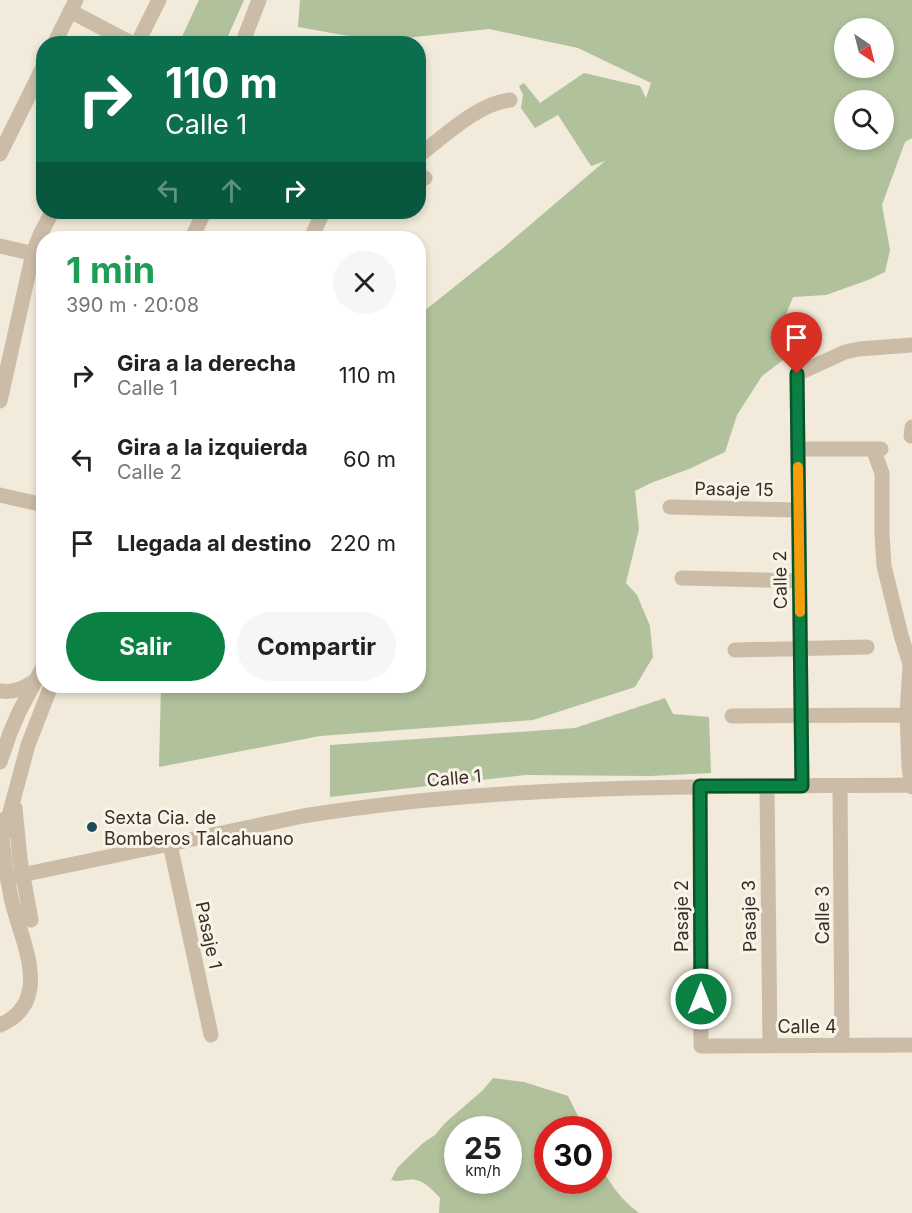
<!DOCTYPE html>
<html lang="es">
<meta charset="utf-8">
<style>
body{margin:0;font-family:Inter,sans-serif;background:#f6f6f6;color:#222;height:100vh;display:flex;flex-direction:column;font-size:22px;white-space:nowrap}
*{box-sizing:border-box;margin:0}
p{font-size:20px;color:#767676}
.icon{flex:none;width:33px;height:33px;fill:none;stroke:currentColor;stroke-width:2;stroke-linecap:round;stroke-linejoin:round}
.map{position:relative;flex:1;overflow:hidden}
.side{position:absolute;left:36px;top:231px;width:390px;height:462px;display:flex;flex-direction:column;background:#fff;border-radius:24px;box-shadow:0 3px 9px #0003}
.side>*{flex:none}
.banner{position:absolute;left:36px;top:36px;width:390px;height:183px;border-radius:24px;box-shadow:0 3px 9px #0003;background:#0b6e4f;color:#fff;overflow:hidden}
.needle{width:39px;rotate:145deg}
.fabs{position:absolute;left:834px;top:18px;display:grid;gap:12px}
.fabs a{display:grid;place-items:center;width:60px;height:60px;border-radius:50%;background:#fff;box-shadow:0 3px 9px #0003;font-size:30px}
.speed{position:absolute;left:444px;top:1116px;display:flex;gap:12px;font-size:30px;font-weight:700;text-align:center}
.speed>*{display:grid;place-content:center;width:78px;height:78px;border-radius:50%;background:#fff;box-shadow:0 3px 9px #0003;line-height:1}
.speed small{font-size:15px;font-weight:400}
.speed .limit{border:9px solid #d22;background:#fff;color:#111}
.pin{position:absolute;display:grid;place-items:center;width:51px;height:51px;color:#fff;margin:-62px -26px;border-radius:50% 50% 50% 0;rotate:-45deg;box-shadow:0 0 6px #0007}
.pin .icon{rotate:45deg}
.me{position:absolute;width:66px;margin:-33px;rotate:0deg;stroke-linejoin:round;filter:drop-shadow(0 0 4px #0008)}
.turn{display:flex;align-items:center;gap:21px;height:126px;padding:0 30px;font-size:27px}
.turn .icon{width:78px;height:78px;stroke-width:2.5}
.turn b{display:block;font-size:42px;line-height:51px}
.lanes{display:flex;align-items:center;height:57px;padding:0 30px;background:#0003;justify-content:center;gap:30px;direction:ltr}
.lanes .off{opacity:.35}
.round{display:grid;place-items:center;flex:none;width:63px;height:63px;border-radius:32px;background:#f6f6f6}
.headline{display:flex;align-items:center;justify-content:space-between;height:102px;padding:0 30px}
h1{font-size:36px;font-weight:700;line-height:45px;color:#1e9e55}
.action{display:flex;gap:12px;margin-top:auto;padding:12px 30px}
.action a{flex:1;height:69px;border-radius:36px;background:#0b8043;color:#fff;font-size:24px;font-weight:700;line-height:69px;text-align:center}
.action a+a{background:#f6f6f6;color:#222}
ul{padding:0;list-style:none}
li{display:flex;align-items:center;gap:18px;height:84px;padding:0 30px}
li div{flex:1}
li b{display:block;font-size:22px}
li em{font-style:normal}
.map>svg:first-child{display:block}
.green{fill:#b0c19b;fill-rule:evenodd}
.lines{fill:none;stroke-linecap:round;stroke-linejoin:round}
.minor{stroke:#cbbca7;stroke-width:15}
.route-casing{stroke:#07532c;stroke-width:15}
.route{stroke:#0b8043;stroke-width:10}
.slow{stroke:#f59e0b;stroke-width:10}
.poi-dot{fill:#1d4d59;stroke:#faf4e8;stroke-width:2}
.labels{text-anchor:middle;dominant-baseline:central;stroke-width:6;stroke-linejoin:round;paint-order:stroke}
.street-label{font-size:18px;fill:#372f28;stroke:#faf4e8}
.poi-label{font-size:18px;fill:#372f28;stroke:#faf4e8;text-anchor:start}
</style>
<div class="map">
<svg width="912" height="1213" viewBox="0 0 912 1213">
<rect width="100%" height="100%" fill="#f2ebdc"/>
<path class="green" d="M199,0H244L225,43H179Z
M300,0H912V138L905,142L882,205L890,250L885,272L868,280L826,295L793,297L780,330L787,357L762,376L737,415L725,452L689,469L651,483L635,491L639,529L626,583L637,595L650,626L653,657L635,687L533,720L320,736L159,767L161,686H418L419,315L503,248L605,161L591,166L558,115L535,128L521,108L523,95L519,86L524,83L540,103L584,73L640,86L646,98L651,83L578,48L489,29L377,41L298,27ZM884,28V68H844V28ZM884,100V140H844V100Z
M665,698L673,714L709,717L711,773L650,776L525,775L330,797V745L575,728Z
M493,1078L524,1082L568,1096L579,1118L582,1129L548,1130V1180H598L599,1165C611,1184 620,1199 639,1213H439L440,1198C434,1192 426,1182 416,1180C407,1178 400,1183 391,1180L398,1167L423,1143L435,1135L445,1123L483,1090ZM458,1130H508V1180H458Z"/>
<g class="lines">
<path class="minor" d="M70,11L133,44
M54,44L76,0
M137,44L159,0
M242,44L259,0
M0,154L44,65
M418,156C445,136 477,104 510,100
M418,176L425,178
M192,238L204,212
M311,238L323,212
M0,246L44,256
M0,401L33,253L40,235L52,212
M911,436L912,427
M798,449H881
M873,449L882,473V534L884,566L901,635L910,664L907,715L909,767L912,787
M0,495L44,505
M670,507L798,510
M682,578L800,581
M735,650L867,647
M0,691C15,693 24,688 36,680
M732,716L907,715
M0,762L10,733L19,712L44,665
M700,786L701,1046L912,1045
M767,786L770,1045
M802,786L797,374L845,352L859,349L912,345
M840,786L842,1045
M15,808L20,859L31,920
M0,820C3,847 6,875 12,902C22,942 54,1002 0,1025
M4,834L28,745L51,686
M170,844L211,1035
M7,878L303,816C505,783 707,787 912,785"/>
</g>
<g class="lines">
<g class="route-casing">
<path id="route" d="M701,999L700,786H802L797,374"/>
</g>
<use href="#route" class="route"/>
<path class="slow" d="M798,467L800,612"/>
</g>
<circle class="poi-dot" cx="92" cy="827" r="6"/>
<g class="labels">
<g class="street-label">
<text transform="translate(734 489) rotate(1)">Pasaje 15</text>
<text transform="translate(780 580) rotate(-91)">Calle 2</text>
<text transform="translate(454 778) rotate(-5)">Calle 1</text>
<text transform="translate(822 915) rotate(-90)">Calle 3</text>
<text transform="translate(681 916) rotate(-90)">Pasaje 2</text>
<text transform="translate(749 916) rotate(-91)">Pasaje 3</text>
<text transform="translate(209 935) rotate(78)">Pasaje 1</text>
<text x="807" y="1026">Calle 4</text>
</g>
<g class="poi-label">
<text x="104" y="817">Sexta Cia. de<tspan x="104" dy="21">Bomberos Talcahuano</tspan></text>
</g>
</g>
</svg>
<div class="fabs">
<a><svg class="needle" viewBox="-14 -14 28 28"><path d="M0-13l5 13h-10z" fill="#e53935"/><path d="M0 13l5-13h-10z" fill="#767676"/></svg></a>
<a><svg class="icon" aria-label="search" viewBox="0 0 24 24"><circle cx="10" cy="10" r="6"/><path d="M15 15l6 6"/></svg></a>
</div>
<div class="speed"><div>25<small>km/h</small></div><div class="limit">30</div></div>
<div class="pin" style="left:797px;top:374px;background:#d93025"><svg class="icon" aria-label="arrive" viewBox="0 0 24 24"><path d="M6 21V4h12l-3 4 3 4H6"/></svg></div>
<svg class="me" style="left:701px;top:999px" viewBox="-20 -20 40 40"><circle r="17" fill="#0b8043" stroke="#fff" stroke-width="3"/><path d="M0-11L8 9 0 5-8 9z" fill="#fff"/></svg>
<div class="banner">
<div class="turn"><svg class="icon" aria-label="right" viewBox="0 0 24 24"><path d="M7 20v-9h11M14 6l5 5-5 5"/></svg><div><b>110 m</b>Calle 1</div></div>
<div class="lanes"><svg class="icon off" aria-label="left" viewBox="0 0 24 24"><path d="M17 20v-9H6M10 6l-5 5 5 5"/></svg><svg class="icon off" aria-label="ahead" viewBox="0 0 24 24"><path d="M12 20V5M6 11l6-6 6 6"/></svg><svg class="icon" aria-label="right" viewBox="0 0 24 24"><path d="M7 20v-9h11M14 6l5 5-5 5"/></svg></div>
</div>
<section class="side">
<div class="headline"><div><h1>1 min</h1><p>390 m · 20:08</p></div><a class="round"><svg class="icon" aria-label="close" viewBox="0 0 24 24"><path d="M6 6l12 12M18 6L6 18"/></svg></a></div>
<ul>
<li><svg class="icon" aria-label="right" viewBox="0 0 24 24"><path d="M7 20v-9h11M14 6l5 5-5 5"/></svg><div><b>Gira a la derecha</b><p>Calle 1</p></div><em>110 m</em></li>
<li><svg class="icon" aria-label="left" viewBox="0 0 24 24"><path d="M17 20v-9H6M10 6l-5 5 5 5"/></svg><div><b>Gira a la izquierda</b><p>Calle 2</p></div><em>60 m</em></li>
<li><svg class="icon" aria-label="arrive" viewBox="0 0 24 24"><path d="M6 21V4h12l-3 4 3 4H6"/></svg><div><b>Llegada al destino</b></div><em>220 m</em></li>
</ul>
<div class="action"><a>Salir</a><a>Compartir</a></div>
</section>
</div>
